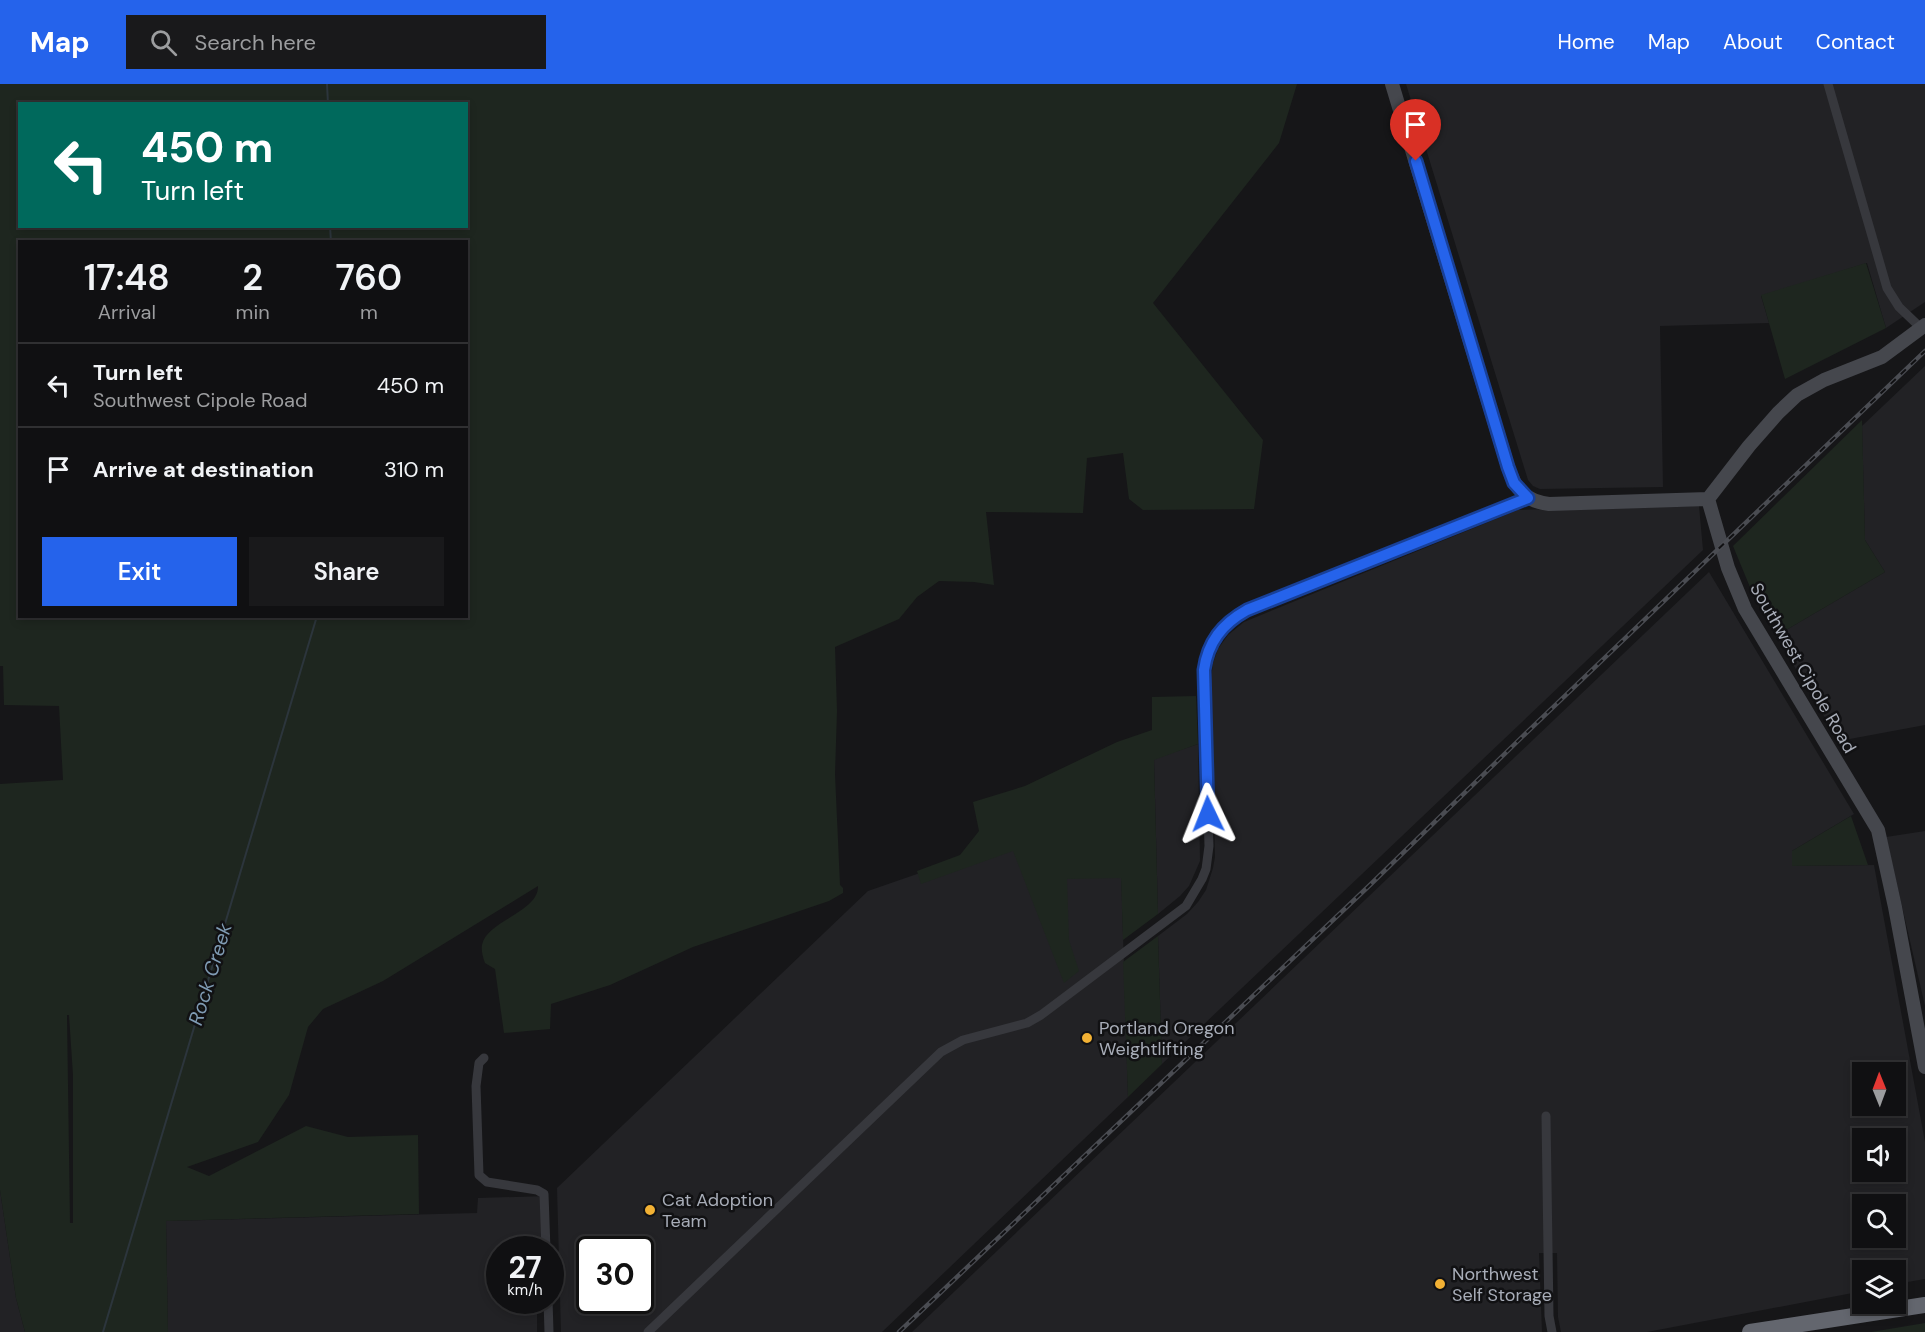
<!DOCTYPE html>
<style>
body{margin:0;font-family:"DM Sans",sans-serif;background:#19191b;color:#f1f3f6;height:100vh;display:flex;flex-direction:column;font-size:22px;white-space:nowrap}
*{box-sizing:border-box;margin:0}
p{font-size:20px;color:#9c9d9f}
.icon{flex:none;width:33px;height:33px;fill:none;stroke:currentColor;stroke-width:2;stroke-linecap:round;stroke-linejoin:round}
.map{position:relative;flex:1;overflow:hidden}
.drawer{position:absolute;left:18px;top:156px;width:450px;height:378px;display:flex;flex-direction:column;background:#101012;border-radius:0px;box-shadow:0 3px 9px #0003,0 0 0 2px #303032}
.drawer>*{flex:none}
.guide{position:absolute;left:18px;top:18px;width:450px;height:126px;border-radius:0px;box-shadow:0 3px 9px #0003,0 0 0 2px #303032;background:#00695c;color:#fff;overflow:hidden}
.needle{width:39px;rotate:359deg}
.tools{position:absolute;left:1852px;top:978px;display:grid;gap:12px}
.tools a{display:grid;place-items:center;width:54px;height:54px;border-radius:0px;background:#101012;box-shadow:0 3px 9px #0003,0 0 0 2px #303032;font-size:30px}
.speed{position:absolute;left:486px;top:1152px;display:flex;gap:12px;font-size:30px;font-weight:700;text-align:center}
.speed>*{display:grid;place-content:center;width:78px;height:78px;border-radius:50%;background:#101012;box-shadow:0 3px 9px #0003,0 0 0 2px #303032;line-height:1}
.speed small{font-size:15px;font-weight:400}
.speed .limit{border:3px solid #111;border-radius:9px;background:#fff;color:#111}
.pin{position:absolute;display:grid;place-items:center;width:51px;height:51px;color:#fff;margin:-62px -26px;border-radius:50% 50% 50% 0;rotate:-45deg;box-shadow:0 0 6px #0007}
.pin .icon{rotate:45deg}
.me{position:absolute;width:66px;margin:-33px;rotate:358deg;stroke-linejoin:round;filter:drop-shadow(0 0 4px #0008)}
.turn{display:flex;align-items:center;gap:21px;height:126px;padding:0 24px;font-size:27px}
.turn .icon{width:78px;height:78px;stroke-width:2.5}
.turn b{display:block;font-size:42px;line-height:51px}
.eta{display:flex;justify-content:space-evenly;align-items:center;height:102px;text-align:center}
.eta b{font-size:36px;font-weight:600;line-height:42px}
.primary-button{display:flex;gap:12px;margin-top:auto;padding:12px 24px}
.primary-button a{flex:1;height:69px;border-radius:0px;background:#2563eb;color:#fff;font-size:24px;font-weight:600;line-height:69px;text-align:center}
.primary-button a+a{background:#19191b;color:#f1f3f6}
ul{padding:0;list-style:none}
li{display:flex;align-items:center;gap:18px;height:84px;padding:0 24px;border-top:2px solid #303032}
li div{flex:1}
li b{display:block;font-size:22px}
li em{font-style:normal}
header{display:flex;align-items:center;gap:36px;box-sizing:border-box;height:84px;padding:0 30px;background:#2563eb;color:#fff}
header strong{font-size:28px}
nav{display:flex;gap:33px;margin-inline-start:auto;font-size:21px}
.search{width:420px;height:54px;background:#19191b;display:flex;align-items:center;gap:15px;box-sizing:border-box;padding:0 21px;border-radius:0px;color:#9c9d9f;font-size:22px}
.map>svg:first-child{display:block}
.built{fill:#222225;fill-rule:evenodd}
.green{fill:#1e261f;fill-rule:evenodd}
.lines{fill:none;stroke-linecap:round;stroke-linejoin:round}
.stream{stroke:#2c353c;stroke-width:2}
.street{stroke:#37383d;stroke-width:9}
.secondary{stroke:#45474d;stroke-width:14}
.highway{stroke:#63666e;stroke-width:16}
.rail-casing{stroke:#4a4c52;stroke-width:4.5}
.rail{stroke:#111113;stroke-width:2;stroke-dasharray:7;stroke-linecap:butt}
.route-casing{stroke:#184099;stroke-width:15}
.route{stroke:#2563eb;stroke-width:10}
.poi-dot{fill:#f2b134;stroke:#111113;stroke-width:2}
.labels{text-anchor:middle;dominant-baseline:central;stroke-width:5;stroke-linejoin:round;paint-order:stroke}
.street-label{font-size:18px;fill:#a8adb8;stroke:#111113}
.poi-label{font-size:18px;fill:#a8adb8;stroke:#111113;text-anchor:start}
.water-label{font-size:20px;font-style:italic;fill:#7f9bb3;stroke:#111113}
</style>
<header>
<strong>Map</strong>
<div class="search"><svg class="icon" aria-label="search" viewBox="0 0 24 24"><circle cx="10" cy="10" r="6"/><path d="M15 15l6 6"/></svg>Search here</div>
<nav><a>Home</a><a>Map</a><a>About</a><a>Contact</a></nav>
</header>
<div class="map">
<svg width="1925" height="1248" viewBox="0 0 1925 1248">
<rect width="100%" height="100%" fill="#161618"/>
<path class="built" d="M1406,0H1925V218L1886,244L1867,179L1761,212L1769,239L1660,242L1663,403L1540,405L1533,402L1528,396Z
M1925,282V641L1839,657L1776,552L1885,488L1865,456L1862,342Z
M1699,422L1703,466L1162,980L1158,852L1187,830L1198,818L1206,806L1213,784L1215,773L1211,595L1213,579L1218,565L1228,551L1244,538L1518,426Z
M1709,488L1854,730L1792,767V782L1874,781L1925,1058V1195L1896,1200V1186H1863V1207L1647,1248H1561L1558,1233L1557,1169H1539L1542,1248H912ZM1863,988H1896V1022H1863ZM1863,1054H1896V1088H1863ZM1863,1120H1896V1154H1863Z
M1198,660L1200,777L1189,802L1180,812L1158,830L1154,675Z
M1119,720L1128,1013L882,1248H561L557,1104L868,807ZM590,1166H640V1216H590Z
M1925,747V922L1886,753Z
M0,1106L16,1214L25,1248H0Z
M548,1112L549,1165L500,1166V1216L537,1217V1248H168L166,1137L477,1129L478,1114Z"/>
<path class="green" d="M0,0H1297L1279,59L1153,219L1263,356L1254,425L1143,426L1129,415L1123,369L1087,374L1083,429L986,428L994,501L974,498L939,497L917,513L899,535L835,563L837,627L835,690L840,801L843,804V809L829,817L693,863L610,901L551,920L550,945L504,949L495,885L485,879C483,874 481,866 482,861C486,837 539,828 538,802L383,897L323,925L308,943L289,1011L258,1058L187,1083L209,1092L306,1042L348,1053L418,1051L419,1130L166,1137L168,1248H25L16,1214L0,1106V700L63,696L59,622L4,621L3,582H0ZM20,20H466V142H20ZM20,158H466V532H20ZM67,931H69L73,991V1139H70Z
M1866,179L1886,244L1785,295L1761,211Z
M1862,336L1865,456L1885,488L1776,552L1752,508L1733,462Z
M1196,612L1198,660L1154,676L1158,830L1123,856L1121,794L1067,795L1069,856L1079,887L1064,899L1013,767L921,800L917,787L960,771L979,747L973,718L1025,702L1117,658L1152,646V613Z
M1851,732L1868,781L1792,782V767Z
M1158,852L1162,980L1128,1013L1123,878Z
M1925,1239V1248H1871Z"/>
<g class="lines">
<path class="stream" d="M327,0L328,20
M330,142L331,158
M103,1248L317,532"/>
<path class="street" d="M1828,0L1887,204L1899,223L1921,244
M484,974L479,979L476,1002L479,1091L487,1098L537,1106L544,1110L546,1166
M1546,1032L1549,1232L1552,1248
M548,1216L549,1248
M648,1248L941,968L963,956L1027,939L1041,931L1186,822L1202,795L1206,785L1209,762L1204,597C1204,563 1217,543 1247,526L1528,414"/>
<path class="secondary" d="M1392,0L1508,383C1515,405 1525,417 1549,420L1708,415
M1708,415L1728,484L1745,525L1878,746L1895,823L1925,983
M1708,415L1749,362L1778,329L1797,311L1824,296L1882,273L1925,241"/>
<path class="highway" d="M1750,1248L1925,1221"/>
<g class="rail-casing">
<path id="rail" d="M899,1248L1371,800L1522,653L1925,267"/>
</g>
<use href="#rail" class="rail"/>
</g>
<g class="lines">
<g class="route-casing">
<path id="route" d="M1208,730L1204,586C1208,558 1222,540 1247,526L1528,414L1514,399L1508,383L1416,77"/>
</g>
<use href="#route" class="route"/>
</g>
<g class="poi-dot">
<circle cx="1087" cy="954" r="6"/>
<circle cx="650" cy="1126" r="6"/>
<circle cx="1440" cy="1200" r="6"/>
</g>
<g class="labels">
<g class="street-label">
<text transform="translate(1803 584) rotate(60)">Southwest Cipole Road</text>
</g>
<g class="poi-label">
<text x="1099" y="944">Portland Oregon<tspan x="1099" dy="21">Weightlifting</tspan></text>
<text x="662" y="1116">Cat Adoption<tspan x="662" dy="21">Team</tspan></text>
<text x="1452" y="1190">Northwest<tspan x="1452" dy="21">Self Storage</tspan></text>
</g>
<g class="water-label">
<text transform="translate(210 890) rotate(-73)">Rock Creek</text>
</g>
</g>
</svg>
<div class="tools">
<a><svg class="needle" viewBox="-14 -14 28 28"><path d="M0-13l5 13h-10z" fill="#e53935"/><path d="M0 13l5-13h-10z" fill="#9c9d9f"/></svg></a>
<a><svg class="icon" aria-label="sound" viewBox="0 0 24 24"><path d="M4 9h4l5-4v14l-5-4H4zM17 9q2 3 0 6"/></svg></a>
<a><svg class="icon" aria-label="search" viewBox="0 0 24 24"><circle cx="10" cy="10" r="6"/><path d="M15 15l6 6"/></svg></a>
<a><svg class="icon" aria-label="layers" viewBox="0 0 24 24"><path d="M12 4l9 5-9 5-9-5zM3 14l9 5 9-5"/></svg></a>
</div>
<div class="speed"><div>27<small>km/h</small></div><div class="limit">30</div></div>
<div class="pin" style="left:1416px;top:77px;background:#d93025"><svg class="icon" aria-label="arrive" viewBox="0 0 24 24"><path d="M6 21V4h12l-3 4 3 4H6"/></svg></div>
<svg class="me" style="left:1208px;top:730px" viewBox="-20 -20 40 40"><path d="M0-17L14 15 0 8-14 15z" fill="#2563eb" stroke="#fff" stroke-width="4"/></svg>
<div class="guide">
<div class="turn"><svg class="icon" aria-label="left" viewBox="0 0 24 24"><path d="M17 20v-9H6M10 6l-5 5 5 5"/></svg><div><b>450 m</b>Turn left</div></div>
</div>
<section class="drawer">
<div class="eta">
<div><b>17:48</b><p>Arrival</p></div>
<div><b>2</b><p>min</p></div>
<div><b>760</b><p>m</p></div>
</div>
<ul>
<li><svg class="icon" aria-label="left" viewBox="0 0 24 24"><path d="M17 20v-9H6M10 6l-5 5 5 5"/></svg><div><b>Turn left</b><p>Southwest Cipole Road</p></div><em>450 m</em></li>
<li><svg class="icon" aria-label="arrive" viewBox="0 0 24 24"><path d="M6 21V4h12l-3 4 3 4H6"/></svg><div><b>Arrive at destination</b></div><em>310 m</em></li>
</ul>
<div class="primary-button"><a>Exit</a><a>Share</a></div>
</section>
</div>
